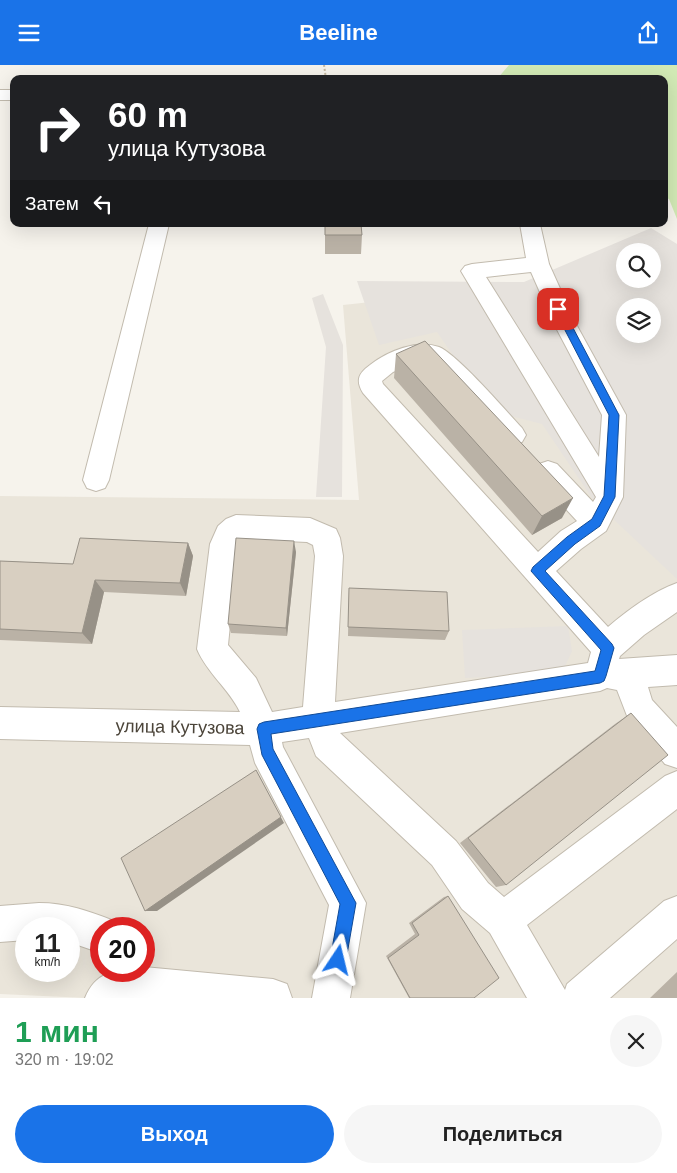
<!DOCTYPE html>
<html lang="ru">
<meta charset="utf-8">
<style>
body{margin:0;font-family:Helvetica,sans-serif;background:#f6f6f6;color:#222;height:100vh;display:flex;flex-direction:column;font-size:19px;white-space:nowrap}
*{box-sizing:border-box;margin:0}
p{font-size:16px;color:#767676}
.icon{flex:none;width:28px;height:28px;fill:none;stroke:currentColor;stroke-width:2;stroke-linecap:round;stroke-linejoin:round}
.map{position:relative;height:933px;overflow:hidden}
.drawer{display:flex;flex-direction:column;background:#fff;flex:1}
.drawer>*{flex:none}
.banner{position:absolute;left:10px;top:10px;width:658px;height:152px;border-radius:10px;box-shadow:0 5px 20px #0002;background:#202124;color:#fff;overflow:hidden}
.controls{position:absolute;left:616px;top:178px;display:grid;gap:10px}
.controls a{display:grid;place-items:center;width:45px;height:45px;border-radius:50%;background:#fff;box-shadow:0 5px 20px #0002;font-size:25px}
.speed{position:absolute;left:15px;top:852px;display:flex;gap:10px;font-size:25px;font-weight:700;text-align:center}
.speed>*{display:grid;place-content:center;width:65px;height:65px;border-radius:50%;background:#fff;box-shadow:0 5px 20px #0002;line-height:1}
.speed small{font-size:12px;font-weight:400}
.speed .limit{border:8px solid #d22;background:#fff;color:#111}
.pin{position:absolute;display:grid;place-items:center;width:42px;height:42px;color:#fff;margin:-21px;border-radius:10px;box-shadow:0 2px 8px #0006}
.me{position:absolute;width:55px;margin:-28px;rotate:10deg;stroke-linejoin:round;filter:drop-shadow(0 0 4px #0008)}
.turn{display:flex;align-items:center;gap:18px;height:105px;padding:0 15px;font-size:22px}
.turn .icon{width:65px;height:65px;stroke-width:2.5}
.turn b{display:block;font-size:35px;line-height:42px}
.then{display:flex;align-items:center;height:48px;padding:0 15px;background:#0003;gap:10px;font-size:19px}
.round{display:grid;place-items:center;flex:none;width:52px;height:52px;border-radius:26px;background:#f6f6f6}
.summary{display:flex;align-items:center;justify-content:space-between;height:85px;padding:0 15px}
h1{font-size:30px;font-weight:600;line-height:38px;color:#1e9e55}
.button{display:flex;gap:10px;margin-top:auto;padding:10px 15px}
.button a{flex:1;height:58px;border-radius:30px;background:#1a73e8;color:#fff;font-size:20px;font-weight:600;line-height:58px;text-align:center}
.button a+a{background:#f6f6f6;color:#222}
header{display:flex;justify-content:space-between;align-items:center;height:65px;padding:0 15px;background:#1a73e8;color:#fff;font-size:22px;font-weight:600}
.map>svg:first-child{display:block}
.residential{fill:#eae5da;fill-rule:evenodd}
.industrial{fill:#e6e2dd;fill-rule:evenodd}
.green{fill:#d2eab5}
.lines{fill:none;stroke-linecap:round;stroke-linejoin:round}
.minor-casing{stroke:#c2bbae;stroke-width:2}
.path{stroke:#c4b79f;stroke-width:2;stroke-dasharray:2 2;stroke-linecap:butt}
.minor{fill:#fff;fill-rule:evenodd}
.wall{fill:#bab2a6}
.shaded-wall{fill:#979187}
.building{fill:#d8cfc1;stroke:#979187}
.route{fill:#1a73e8;stroke:#114b97}
.labels{text-anchor:middle;dominant-baseline:central;stroke-width:4;stroke-linejoin:round;paint-order:stroke}
.street-label{font-size:18px;fill:#4b4439;stroke:#fff}
</style>
<header><svg class="icon" aria-label="menu" viewBox="0 0 24 24"><path d="M4 6h16M4 12h16M4 18h16"/></svg>Beeline<svg class="icon" aria-label="share" viewBox="0 0 24 24"><path d="M12 15V3M7 8l5-5 5 5M5 13v7h14v-7"/></svg></header>
<div class="map">
<svg width="677" height="933" viewBox="0 0 677 933">
<rect width="100%" height="100%" fill="#f6f3ec"/>
<path class="residential" d="M502,223L677,444V933H86L0,929V431L359,435L343,240ZM26,864H69V906H26ZM101,864H144V906H101Z"/>
<path class="industrial" d="M651,163L677,179V514L594,436L542,359L491,346L437,267L379,280L357,216L524,217ZM625,186H652V214H625ZM625,241H652V269H625Z
M323,229L343,280L342,432H316L326,282L312,233Z
M568,561L572,586L562,608L465,613L462,565Z"/>
<path class="green" d="M509,0H677V154L669,134L664,132V14H497Z"/>
<g class="lines">
<g class="minor-casing">
<path id="minor" d="M0,25H14V35H0Z
M149,159H169L109,415L105,423L96,426L87,423L83,415Z
M520,159H540L549,199L576,259L626,350L623,432L606,466L581,484L556,506L608,562C628,545 652,527 677,518V547L644,570L620,591L619,594L677,590V620L648,622L652,635L677,662V703L665,699L629,656L617,625L607,623L600,626L340,668L456,776L488,818L504,832L665,711L677,706V744L527,860L565,925L567,919L664,836L677,831V874L610,933H527L490,868L462,844L432,800L316,691L309,673L282,677L283,682L366,838L350,933H312L329,840L255,698L250,680L0,674V642L240,647C229,624 207,608 197,584L210,479L218,461L226,454L236,450L310,453L336,464L340,473L343,491L335,637L588,598L591,587L363,328C355,315 359,308 370,300C388,286 417,274 439,282C458,290 505,345 522,363L526,370L522,377L513,380L504,377L447,314L427,297L420,296L393,307L382,316L383,319L538,487L561,466L577,456L539,415L535,407L539,399L548,396L557,399L593,437L596,432L461,206L465,201L472,199L526,193ZM531,207L554,259L602,350L599,392L486,212ZM242,474L307,477L313,480L315,491L303,642L272,647L256,613L228,580L238,479Z
M39,838C66,838 89,846 114,856L117,864H101V888L69,877V864H26V875L0,877V841Z
M144,902L273,914L287,919L292,933H85C97,904 116,906 144,906Z"/>
</g>
<path class="path" d="M324,0L326,14"/>
<use href="#minor" class="minor"/>
</g>
<path class="wall" d="M325,159L362,170L361,189H325Z
M396,289L562,453L532,470L394,313Z
M188,478L193,491L186,531L104,527L92,579L0,575V496L73,499Z
M296,487L287,571L231,568L228,559Z
M349,523L449,566L445,575L348,571Z
M631,648L506,820L496,822L460,778L615,659Z
M448,831L474,933H409L386,891L415,869L409,858L444,832Z
M677,907V933H650Z"/>
<path class="shaded-wall" d="M573,433L562,453L532,470L542,451Z
M294,476L296,487L287,571L286,563Z
M188,478L193,491L186,531L180,518Z
M95,515L104,527L92,579L82,568Z
M256,705L284,758L157,846H145Z"/>
<path class="building" d="M325,159H361L362,170H325Z
M425,276L573,433L542,451L396,289Z
M80,473L188,478L180,518L95,515L82,568L0,564V496L73,499Z
M236,473L294,476L286,563L228,559Z
M349,523L447,527L449,566L348,562Z
M631,648L668,690L506,820L468,773Z
M256,705L281,752L145,846L121,793Z
M448,831L499,913L474,933H410L388,893L419,870L412,858Z"/>
<path class="route" d="M558,241L563,244L619,350L615,432L600,461L575,479L545,506L612,579L614,583L606,611L604,616L600,618L271,669L273,684L356,838L346,895L344,900L338,903L333,900L330,895L340,839L262,690L257,664L259,659L264,657L595,606L601,585L531,506L533,502L567,472L592,454L604,431L609,350L554,244Z"/>
<g class="labels">
<g class="street-label">
<text transform="translate(180 662) rotate(1)">улица Кутузова</text>
</g>
</g>
</svg>
<div class="controls">
<a><svg class="icon" aria-label="search" viewBox="0 0 24 24"><circle cx="10" cy="10" r="6"/><path d="M15 15l6 6"/></svg></a>
<a><svg class="icon" aria-label="layers" viewBox="0 0 24 24"><path d="M12 4l9 5-9 5-9-5zM3 14l9 5 9-5"/></svg></a>
</div>
<div class="speed"><div>11<small>km/h</small></div><div class="limit">20</div></div>
<div class="pin" style="left:558px;top:244px;background:#d93025"><svg class="icon" aria-label="arrive" viewBox="0 0 24 24"><path d="M6 21V4h12l-3 4 3 4H6"/></svg></div>
<svg class="me" style="left:338px;top:895px" viewBox="-20 -20 40 40"><path d="M0-17L14 15 0 8-14 15z" fill="#1a73e8" stroke="#fff" stroke-width="4"/></svg>
<div class="banner">
<div class="turn"><svg class="icon" aria-label="right" viewBox="0 0 24 24"><path d="M7 20v-9h11M14 6l5 5-5 5"/></svg><div><b>60 m</b>улица Кутузова</div></div>
<div class="then">Затем<svg class="icon" aria-label="left" viewBox="0 0 24 24"><path d="M17 20v-9H6M10 6l-5 5 5 5"/></svg></div>
</div>
</div>
<section class="drawer">
<div class="summary"><div><h1>1 мин</h1><p>320 m · 19:02</p></div><a class="round"><svg class="icon" aria-label="close" viewBox="0 0 24 24"><path d="M6 6l12 12M18 6L6 18"/></svg></a></div>
<div class="button"><a>Выход</a><a>Поделиться</a></div>
</section>
